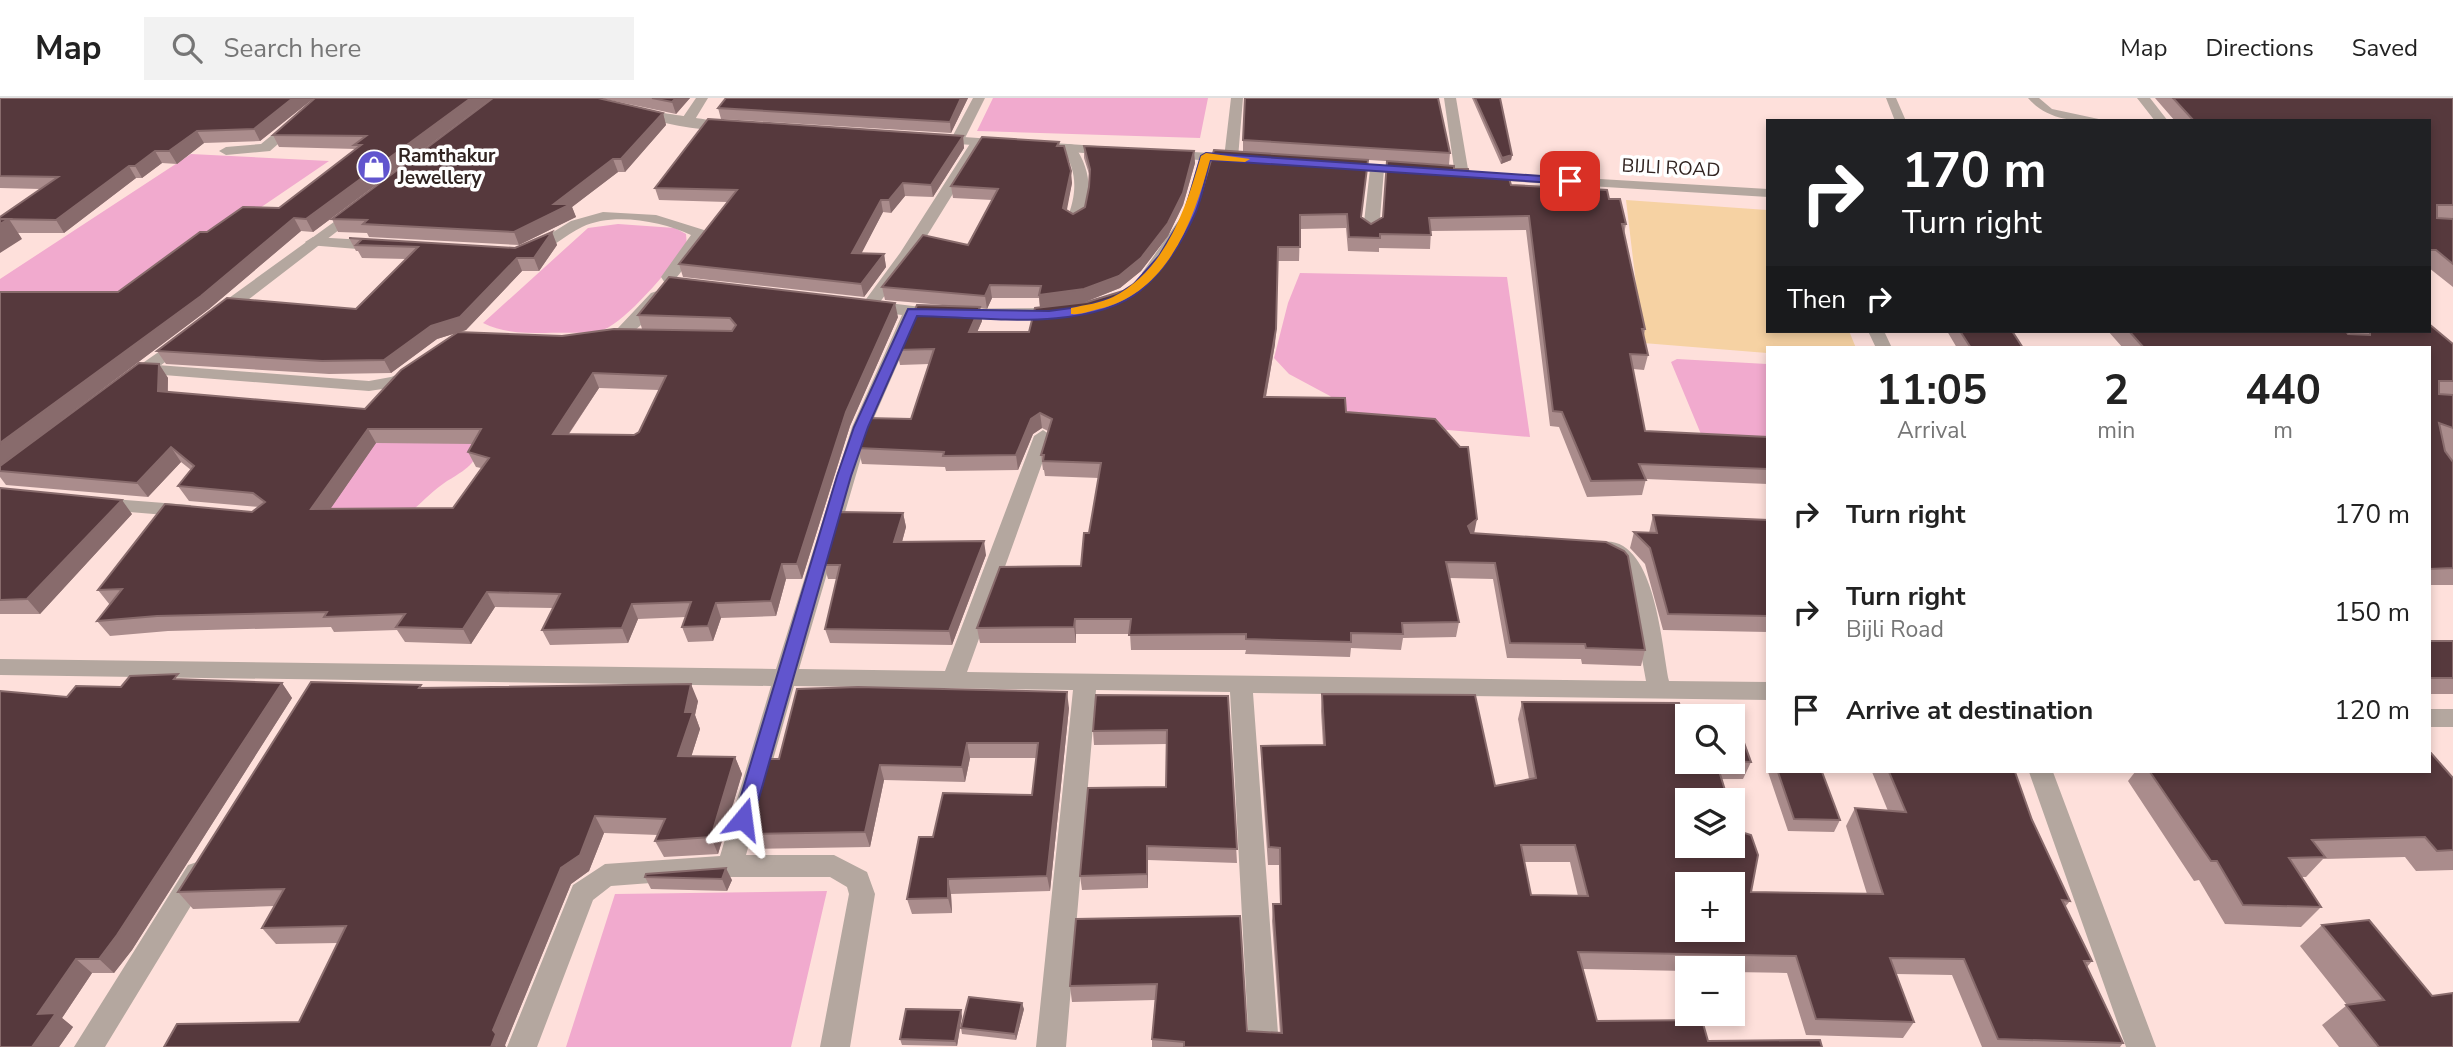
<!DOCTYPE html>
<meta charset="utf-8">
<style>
body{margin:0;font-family:"Nunito Sans",sans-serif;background:#f2f2f2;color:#222;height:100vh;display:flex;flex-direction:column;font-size:26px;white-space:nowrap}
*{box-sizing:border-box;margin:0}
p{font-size:23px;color:#767676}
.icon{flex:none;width:38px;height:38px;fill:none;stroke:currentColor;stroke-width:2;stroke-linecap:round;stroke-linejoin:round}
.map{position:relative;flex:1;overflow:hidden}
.drawer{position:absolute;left:1766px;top:248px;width:665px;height:427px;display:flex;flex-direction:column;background:#fff;border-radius:0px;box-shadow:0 4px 10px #0003}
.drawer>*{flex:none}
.banner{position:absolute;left:1766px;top:21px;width:665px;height:214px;border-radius:0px;box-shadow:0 4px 10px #0003;background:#202124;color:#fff;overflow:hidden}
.fabs{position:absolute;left:1675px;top:606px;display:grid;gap:14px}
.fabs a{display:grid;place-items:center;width:70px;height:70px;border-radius:0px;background:#fff;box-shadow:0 4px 10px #0003;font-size:35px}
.pin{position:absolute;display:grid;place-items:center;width:60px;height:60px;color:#fff;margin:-30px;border-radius:14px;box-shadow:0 4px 10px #0006}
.me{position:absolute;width:77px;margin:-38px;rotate:16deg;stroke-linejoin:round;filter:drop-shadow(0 0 5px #0008)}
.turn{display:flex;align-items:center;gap:24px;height:147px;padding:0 21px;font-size:32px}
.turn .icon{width:91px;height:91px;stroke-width:2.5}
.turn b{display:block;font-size:49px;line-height:60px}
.then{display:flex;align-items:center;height:66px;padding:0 21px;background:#0003;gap:14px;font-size:26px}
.eta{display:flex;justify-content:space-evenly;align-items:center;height:119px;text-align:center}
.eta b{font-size:42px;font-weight:700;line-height:49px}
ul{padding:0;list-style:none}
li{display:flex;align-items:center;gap:21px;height:98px;padding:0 21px}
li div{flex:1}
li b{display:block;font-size:26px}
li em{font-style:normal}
header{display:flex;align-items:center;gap:42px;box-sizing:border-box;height:98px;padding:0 35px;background:#fff;border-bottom:2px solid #e0e0e0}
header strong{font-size:33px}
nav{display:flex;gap:38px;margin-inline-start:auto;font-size:24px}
.search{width:490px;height:63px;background:#f2f2f2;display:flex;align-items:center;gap:18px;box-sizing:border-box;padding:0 24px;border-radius:0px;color:#767676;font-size:26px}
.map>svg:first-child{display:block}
.green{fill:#f6d2a3}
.water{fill:#f1aace}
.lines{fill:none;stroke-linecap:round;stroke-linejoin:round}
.service{fill:#b4a79f;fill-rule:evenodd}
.minor{fill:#b4a79f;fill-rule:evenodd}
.tertiary{fill:#b4a79f;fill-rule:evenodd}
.wall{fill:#aa8c8c;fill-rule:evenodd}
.shaded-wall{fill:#886b6c}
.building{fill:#56393d;stroke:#886b6c;stroke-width:2;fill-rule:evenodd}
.route{fill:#6155ce;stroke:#3f3786;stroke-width:2}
.slow{fill:#f59e0b}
.labels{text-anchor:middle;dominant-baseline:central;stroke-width:7;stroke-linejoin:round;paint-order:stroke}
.far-poi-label{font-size:19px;font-weight:bold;fill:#312421;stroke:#fff;text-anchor:start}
.far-street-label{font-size:19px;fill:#312421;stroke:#fff}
</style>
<header>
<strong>Map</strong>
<div class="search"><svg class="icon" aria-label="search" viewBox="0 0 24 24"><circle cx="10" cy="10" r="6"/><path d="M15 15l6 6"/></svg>Search here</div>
<nav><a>Map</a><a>Directions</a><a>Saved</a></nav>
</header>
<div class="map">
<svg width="2453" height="949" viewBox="0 0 2453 949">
<rect width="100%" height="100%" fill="#fee0db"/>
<path class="green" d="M1626,102L1767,112L1768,233H1849L1856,250H1768L1767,255L1643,245Z"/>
<path class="water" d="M993,0H1208L1200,40L977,33Z
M191,56L329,63L125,202L0,200V181Z
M618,126L675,130L686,136L687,149C671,168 623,229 599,233C582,236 562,234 545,235C523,235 503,235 483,225L588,130Z
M1300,175L1507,179L1530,339L1355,324L1330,298L1289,276L1274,260L1288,205Z
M1677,261L1767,266V356L1708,353L1671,264Z
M476,321C479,360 481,363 447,383C435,391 424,402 413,412L317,410L358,341Z
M827,793L791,949H566L615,796Z"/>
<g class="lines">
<path class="service" d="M1886,0H1896L1906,23H1895Z
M2028,0H2039L2052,11L2108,23C2077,23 2049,24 2028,0Z"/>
<path class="minor" d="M317,0H331L270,53L226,57L219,53L226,49L261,46Z
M696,0H708L691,28H681L679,25Z
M973,0H985L962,46H952L950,43Z
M1231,0H1243L1238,60L1231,64L1224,60Z
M973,41L985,44L915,157L880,204L938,211L1060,210L1068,215L1060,220L918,219L870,329L799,571L945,573L1034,338L1043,332L1052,338L967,574L1646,583L1626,473C1617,461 1600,461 1593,450L1596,445C1655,429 1661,546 1669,583L1768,584V602L1253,595L1279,949H1249L1230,594L1096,592L1066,949H1036L1073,592L794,588L746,757H834L867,774L875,796L850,949H820L849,796L847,789L830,779H730L611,788L593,802L537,949H507L573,787L605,766L720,758L771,588L0,577V561L776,571L852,329L902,217L869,213L861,208L900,155Z
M1069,46L1074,47C1091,72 1092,93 1083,121L1075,126L1067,121C1077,95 1078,74 1062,50Z
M1201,55L1213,58L1197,116L1156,178H1144L1142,175L1183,116Z
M1377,67L1384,71L1379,133L1371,138L1363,133L1370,71Z
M603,114L656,117L704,132L706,142L677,179L697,184V190L667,188L661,179L691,137C661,123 613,114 582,129C563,138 550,153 529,159L521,154L571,123Z
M313,139L382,143L390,148L382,153L308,147L305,144Z
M657,193L665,198C651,217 627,250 599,244L596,240L618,230L651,195Z
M144,266L369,283L391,279L413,270L422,275L402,288L369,293L138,275L135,271Z
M100,400L190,407L200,413L190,419L93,411L90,406Z
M2429,611H2453V629H2429Z
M197,764L206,767L210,775L206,783L105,949H74L188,767Z"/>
<path class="tertiary" d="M1444,0H1456L1469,77L1467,80L1455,77Z
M2137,0H2150L2168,23H2155Z
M639,11C654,14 735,25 739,28C724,40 655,23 634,18L632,15Z
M935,37L1112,49L1119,53L1112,57L930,44V38Z
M1165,52L1238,57L1245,61L1238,65L1160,59L1158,56Z
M1340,64L1413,69L1420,73L1413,77L1335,71V65Z
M1480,74L1768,91V99L1475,81V75Z
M356,108L363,112L361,115L223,221H211V213Z
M1868,233H1884L1892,250H1876Z
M183,237L192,242L189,246L136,286H124L121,282L124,278Z
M2029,674H2053L2156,949H2126Z"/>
</g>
<path class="wall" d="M0,0H314L260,43L204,45L177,66L162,65L142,80H136L64,135H18L22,141L0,119L40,91L0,90Z
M315,0H492L313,134L301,133L209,211L0,368L118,194L207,134L279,110L356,51L279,49L273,37Z
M600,0H690L676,16Z
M726,0H968L951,35L721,21L718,10Z
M1472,0H1500L1512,57L1511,62L1501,66Z
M2155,0H2453V189L2429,170V23H2175Z
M663,15L666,27L625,74H618L572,109L576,119L519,147L369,139L367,135L338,134L332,121Z
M963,38L964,50L933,99L905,98L891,115L883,114L861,155L884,156L886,169L864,199L683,179L679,166L727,104L659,102L655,90Z
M1243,42L1450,55L1449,67L1243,54Z
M1059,44L1072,85L1066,112L1073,116L1085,109L1089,89L1090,79L1084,60V48L1194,53L1195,65L1183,107L1168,138L1141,173L1120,190L1085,204L1123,193L1144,179L1173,147L1199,103L1214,52L1362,119L1371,126L1383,119L1454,71L1469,77L1511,87L1609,101L1626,126L1624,136L1645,231L1644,238L1648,257L1644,272L1633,271L1645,333L1768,339V386L1646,381L1642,397L1587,399L1559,329L1550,328L1526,132L1431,133L1430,151L1379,150V154L1348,153L1346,130L1300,131L1299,163H1277L1275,246L1266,299L1346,314L1474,435L1645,552L1641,568L1582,566L1581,561L1507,560L1493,481L1449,480L1459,524L1456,539L1403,540L1401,552L1351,550L1350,559L1245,556L1246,552H1131L1130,536H1076V545H980L977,530L1081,468L1089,435L1099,380L1045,378L1044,372H1043L1041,357L1048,333L1042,330L1033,336L1018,372L946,373L945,369L862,366L858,350L911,321L929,266L900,267L897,252L954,208L885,202L882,189L968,147L992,102L953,100L951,88ZM992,200H1039L1040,209L1029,234H977L982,223L980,210L987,211Z
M552,134L557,147L539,173H522L466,232L460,234L562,238L664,231H642L638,217L898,219L850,328L802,481H786L776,518L721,520L713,543L688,544L682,529L686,519L638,521L628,545L550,547L542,532L553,510L495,509L471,546L405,544L397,532L334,534L331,529L168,533L110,538L97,523L110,507L98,492L252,414L259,409L189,403L178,388L191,372L181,364L148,399L6,387L0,379V368L159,266L168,280V294L365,311L456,235L437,241L391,275L329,276L166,266L157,253L356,211L406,161L362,160L358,153H356L349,140L515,150ZM599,290L659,292L639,334L634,337L569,336ZM376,345L473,346L468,354L476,369L481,370L453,410L330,411Z
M1947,233H2012L2023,250H1957Z
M2108,233H2346L2348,236H2350L2347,233H2429L2453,246V487H2429V250H2123Z
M0,390L132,416L40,516H0Z
M903,415L906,429L902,444L986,457L952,547L830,545L825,531L837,481H828L824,467Z
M1653,417L1768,422V534L1663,532L1645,466L1630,450L1634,434L1649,435Z
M2429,543H2453V596H2429Z
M182,582L282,585L292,600L132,852L114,875H92L62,920L73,929L59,949H0L67,599L121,589Z
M423,590L698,603L695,617L700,631L691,659H735L742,676L718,756L664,759L655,743L658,737L604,735L589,773L571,786L505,947L299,924L338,845L276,846L262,830L274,808L193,811L178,794Z
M1322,596L1495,688L1529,681L1518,621L1522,604L1683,619L1751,664L1743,681H1722L1687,702L1751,794L1867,796L1846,728L1855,710L1888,713L1872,674H2015L2032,722L2070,803L2065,809L2092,863L2087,869L2123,945L2120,949H1982L1952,877L1896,876L1914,924L1903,940L1806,937L1787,875L1732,874V870H1687V873L1583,871L1597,923L1708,943L1822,949H1152V941L1155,902L1072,904L1070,888L1076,821L1247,933L1280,935L1272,823L1273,806H1280L1279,767H1268L1261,665V648L1323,647L1321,613ZM1524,764H1570L1578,798L1531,797Z
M1228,598L1237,765L1148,762V790L1082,792L1080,778L1166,689L1167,646L1094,647L1093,633Z
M1069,610L1050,793L951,796L952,815L912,816L907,801L933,739L1032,697L1036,660H970L965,684L884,682L870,749L750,751L744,736L779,661Z
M1768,674H1822L1840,722L1834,734L1788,733Z
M2135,674L2453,680V772L2416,773L2405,759L2323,761L2306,779H2302L2321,809L2301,829L2225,826L2199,782L2194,783L2128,683Z
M645,779L732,782L727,793L651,791Z
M2322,827L2453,949H2339L2322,927L2347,907L2300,848Z
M1024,911L1016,942L962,936L961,930Z
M962,918L957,948L902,947L900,941Z"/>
<path class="shaded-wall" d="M293,0H314L260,43L254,31Z
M471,0H492L313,134L306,121Z
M676,0H690L676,16L672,4Z
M961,0H968L951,35L950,24Z
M663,15L666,27L625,74L621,61Z
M197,33L204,45L177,66L169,53Z
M963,38L964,50L933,99L931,87Z
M155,53L162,65L142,80L135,68Z
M1194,53L1195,65L1183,107L1168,138L1141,173L1120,190L1085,204L1040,210L1039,197Z
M1512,57L1511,62L1501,66L1502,60Z
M613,61L618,74L572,109L576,119L519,147L514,134Z
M129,68L136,80L64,135L56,122Z
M1071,73L1072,85L1065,122L1063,110Z
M903,85L905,98L891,115L889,102Z
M881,102L883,114L855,168L852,155Z
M294,120L301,133L209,211L0,368V345Z
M9,121L22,141L0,155V126Z
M552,134L557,147L539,173L534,160Z
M884,156L886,169L864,199L861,186Z
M517,160L522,173L466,232L437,241L391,275L384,262Z
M990,187L992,200L987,211L985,198Z
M895,205L898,219L850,328L802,481L797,466L846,314Z
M980,209L982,223L971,248L969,234Z
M1276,231L1275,246L1263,314L1264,299Z
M159,266L168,280L167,307L158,293Z
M593,275L599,290L559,350L553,336Z
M1040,315L1042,330L1033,336L1018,372L1016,357L1031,321Z
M368,331L376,345L320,426L311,411Z
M171,349L181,364L148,399L137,385Z
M122,402L132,416L40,516L27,501Z
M903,415L906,429L898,458L894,444Z
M1477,421L1474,436L1465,443L1468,428Z
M984,443L986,457L952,547L949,533Z
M782,466L786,481L776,518L771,503Z
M487,494L495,509L471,546L463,531Z
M716,505L721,520L713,543L708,528Z
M632,506L638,521L628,545L622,530Z
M1075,521L1076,536V545L1074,529Z
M282,585L292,600L132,852L114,875L99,861Z
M691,586L698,603L695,617L700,631L686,675L678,658L685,614Z
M1067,594L1069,610L1050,793L1047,778Z
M967,645L970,660L965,684L962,669Z
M735,659L742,676L718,756L711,739Z
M880,667L884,682L870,749L865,734Z
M595,718L604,735L589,773L571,786L505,947L506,949H491L493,932L561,770Z
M1147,748L1148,762V790L1147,776Z
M726,770L732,782L727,793L722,781Z
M948,781L951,796L952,815L948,800Z
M76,861L92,875L62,920L73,929L59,949H32L38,916Z
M1022,905L1024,911L1016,942L1015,936Z
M961,912L962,918L957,948L955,943Z"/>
<path class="building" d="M0,0H293L254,31L197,33L169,53H155L135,68H129L56,122L0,121V119L58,79L0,78Z
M315,0H471L306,121L294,120L201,198L0,345V194H118L200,134H207L243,109L279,110L361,47H354L366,38L273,37Z
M493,0H598L663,15L621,61H613L554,106H571L514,134L363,126L367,122L332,121Z
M652,0H676L672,4Z
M726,0H961L950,24L718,10Z
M1245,0H1438L1450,55L1243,42Z
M1475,0H1500L1512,57L1502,60Z
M2173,0H2453V107H2437V120L2453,121V166L2436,152H2429V23H2194Z
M708,21L963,38L931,87L903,85L889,102H881L852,155L884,156L861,186L679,166L737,92L655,90Z
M982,39L1059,44L1057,48H1064L1071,73L1063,110L1073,116L1085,109L1089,89L1090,71L1084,48L1194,53L1183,95L1168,125L1141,160L1119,178L1084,191L1039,197L1041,188L990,187L985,198L882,189L923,137L968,147L998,91L951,88Z
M1214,52L1368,62L1361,119L1371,126L1383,119L1387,63L1454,68V71H1468L1469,77H1508L1511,87L1607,92L1609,101H1620L1626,126H1622L1645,231H1642L1648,257L1630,256L1645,333L1768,339V371L1639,366L1646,382L1591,383L1562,314L1553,313L1529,118L1429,120L1431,137L1380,136V140L1349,139L1347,116L1300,117V149H1278L1276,231L1264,299L1345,300L1346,314L1435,321L1460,349H1468L1477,421L1468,428L1471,435L1606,444L1624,453L1628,458L1645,552L1586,550L1585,546L1510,545L1495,465L1446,464L1459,524L1402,525L1403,536L1351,535V544L1246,541V536L1129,537L1131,521H1075L1074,529L977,530L1000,469L1081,468L1084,435H1089L1101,365L1043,363L1044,357H1041L1052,321L1040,315L1031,321L1016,357L943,358L944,354L858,350L867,320L911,321L934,251L897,252L917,207L980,209L969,234H1029L1035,210L1087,204L1123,193L1144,179L1173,147L1199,103Z
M0,121H9L0,126Z
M552,134L534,160H517L460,219L431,228L384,262L322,263L157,253L227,200L356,211L418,149L356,147L362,141L349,140L515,150Z
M669,179L895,205L846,314L797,466H782L771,503L716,505L708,528L682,529L691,504L632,506L622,530L542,532L560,496L487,494L463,531L396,529L405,516L324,519L327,514L157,518L97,523L122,491L98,492L165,406L252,414L265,404L253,395L178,388L194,368L171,349L137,385L0,373V368L139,265L159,266L158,293L365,311L401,272L458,234L562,238L614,231L732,233L736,227L730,220L638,217ZM593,275L666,278L639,334L634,337L553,336ZM368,331H481L468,354L489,360L453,410L311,411Z
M2429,226L2453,246V283H2439V296L2453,297V330L2439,325L2445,353L2453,364V470L2429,471V250H2144L2129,233H2346L2348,236L2370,237V233H2429Z
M1960,233H2012L2023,250H1971Z
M0,390L122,402L27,501L0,502Z
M840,414L903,415L894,444L984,443L949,533L825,531L840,467H824Z
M1653,417L1768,422V518L1668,516L1650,450L1634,434L1657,435Z
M2429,543H2453V580H2429Z
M178,576L174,581L282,585L117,837L99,861H76L38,916L56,915L32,949H0V593L67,599L76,588L121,589L130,578Z
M311,584L421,587L419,590L691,586L685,614H693L678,658L735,659L711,739L655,743L665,721L595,718L580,757L561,770L493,932L496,936L491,949H164L177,926L299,924L346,828L262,830L284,791L178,794Z
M858,589L1067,594L1047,778L948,781V800L907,801L919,739H933L943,695L1032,697L1038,645H967L962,669L880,667L865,734L744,736L766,661H779L797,591Z
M1322,596L1475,597L1495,688L1536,680L1522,604L1679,605L1683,619H1687V663H1716L1728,702H1687V747H1732V731L1751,737L1758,757L1751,794L1883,796L1855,710L1906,714L1889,674H2015L2032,722L2070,803L2062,802L2092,863H2084L2123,945L1998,941L1964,861L1890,860L1914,924L1816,921L1796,858L1578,854L1597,923L1702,922L1708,943L1820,942L1822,949H1184V944L1152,941L1157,886L1070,888L1076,821L1240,818L1247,933L1282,935L1273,806H1281L1280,750L1269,749L1261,648L1325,647ZM1521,747H1575L1588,798L1531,797ZM1687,786H1732V831H1687Z
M1096,597L1228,598L1237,751L1147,748V776L1080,778L1088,690L1166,689L1167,632L1093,633Z
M1732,620H1735L1751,664L1726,663H1732Z
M2429,655H2431L2453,680V752L2437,753L2425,739L2312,742L2325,759L2289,760L2321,809L2243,807L2217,763H2211L2150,674H2429Z
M1778,674H1822L1840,722L1794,721Z
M726,770L722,781L645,779L646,776Z
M2369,822L2432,898L2453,895V949H2379L2346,907L2384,902L2322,827Z
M969,899L1022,905L1015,936L961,930Z
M906,911L961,912L955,943L900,941Z"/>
<path class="route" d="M1206,55L1570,80L1576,83L1570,86L1210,62C1205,80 1202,102 1194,118C1182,144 1163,174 1141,192C1089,235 981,219 917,218L868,329L851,378L753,721L750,726H737L734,721L837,378L854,329L908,211L1049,213L1086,208L1112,200L1133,187L1159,158L1184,116L1201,58Z"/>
<path class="slow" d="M1206,55L1250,61L1245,64L1210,62C1194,121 1169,192 1103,210C1093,212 1081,217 1071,216V210C1085,207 1101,205 1113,199C1166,172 1186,110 1201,58Z"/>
<defs>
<g id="shop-disc" transform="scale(1.75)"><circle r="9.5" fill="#6155ce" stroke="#fff"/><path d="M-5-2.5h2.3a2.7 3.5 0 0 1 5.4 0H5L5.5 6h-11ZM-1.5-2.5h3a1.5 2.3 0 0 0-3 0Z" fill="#fff"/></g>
</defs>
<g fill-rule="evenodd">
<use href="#shop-disc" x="374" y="69"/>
</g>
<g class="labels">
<g class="far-poi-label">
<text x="398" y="58">Ramthakur<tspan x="398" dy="22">Jewellery</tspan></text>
</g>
<g class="far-street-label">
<text transform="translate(1671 70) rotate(3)">BIJLI ROAD</text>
</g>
</g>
</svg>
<div class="fabs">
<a><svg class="icon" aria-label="search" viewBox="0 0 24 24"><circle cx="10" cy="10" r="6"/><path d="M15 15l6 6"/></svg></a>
<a><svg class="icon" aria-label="layers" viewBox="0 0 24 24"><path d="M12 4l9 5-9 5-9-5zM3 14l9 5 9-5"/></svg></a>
<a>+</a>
<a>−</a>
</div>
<div class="pin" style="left:1570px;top:83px;background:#d93025"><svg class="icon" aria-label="arrive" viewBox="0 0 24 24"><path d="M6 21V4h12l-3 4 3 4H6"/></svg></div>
<svg class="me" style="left:743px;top:721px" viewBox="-20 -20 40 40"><path d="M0-17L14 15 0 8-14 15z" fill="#6155ce" stroke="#fff" stroke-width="4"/></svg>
<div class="banner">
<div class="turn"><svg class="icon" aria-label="right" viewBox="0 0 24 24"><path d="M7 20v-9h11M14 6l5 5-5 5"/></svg><div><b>170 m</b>Turn right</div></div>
<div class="then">Then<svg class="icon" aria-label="right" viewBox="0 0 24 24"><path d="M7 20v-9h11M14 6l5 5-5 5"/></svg></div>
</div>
<section class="drawer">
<div class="eta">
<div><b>11:05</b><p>Arrival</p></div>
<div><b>2</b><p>min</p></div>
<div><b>440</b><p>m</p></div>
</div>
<ul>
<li><svg class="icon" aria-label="right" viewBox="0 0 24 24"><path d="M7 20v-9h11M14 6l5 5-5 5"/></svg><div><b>Turn right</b></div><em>170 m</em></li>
<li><svg class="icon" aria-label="right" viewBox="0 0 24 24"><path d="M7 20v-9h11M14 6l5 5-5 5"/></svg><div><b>Turn right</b><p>Bijli Road</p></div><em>150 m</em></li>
<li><svg class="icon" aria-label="arrive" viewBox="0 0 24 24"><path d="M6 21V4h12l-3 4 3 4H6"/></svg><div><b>Arrive at destination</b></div><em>120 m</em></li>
</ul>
</section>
</div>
